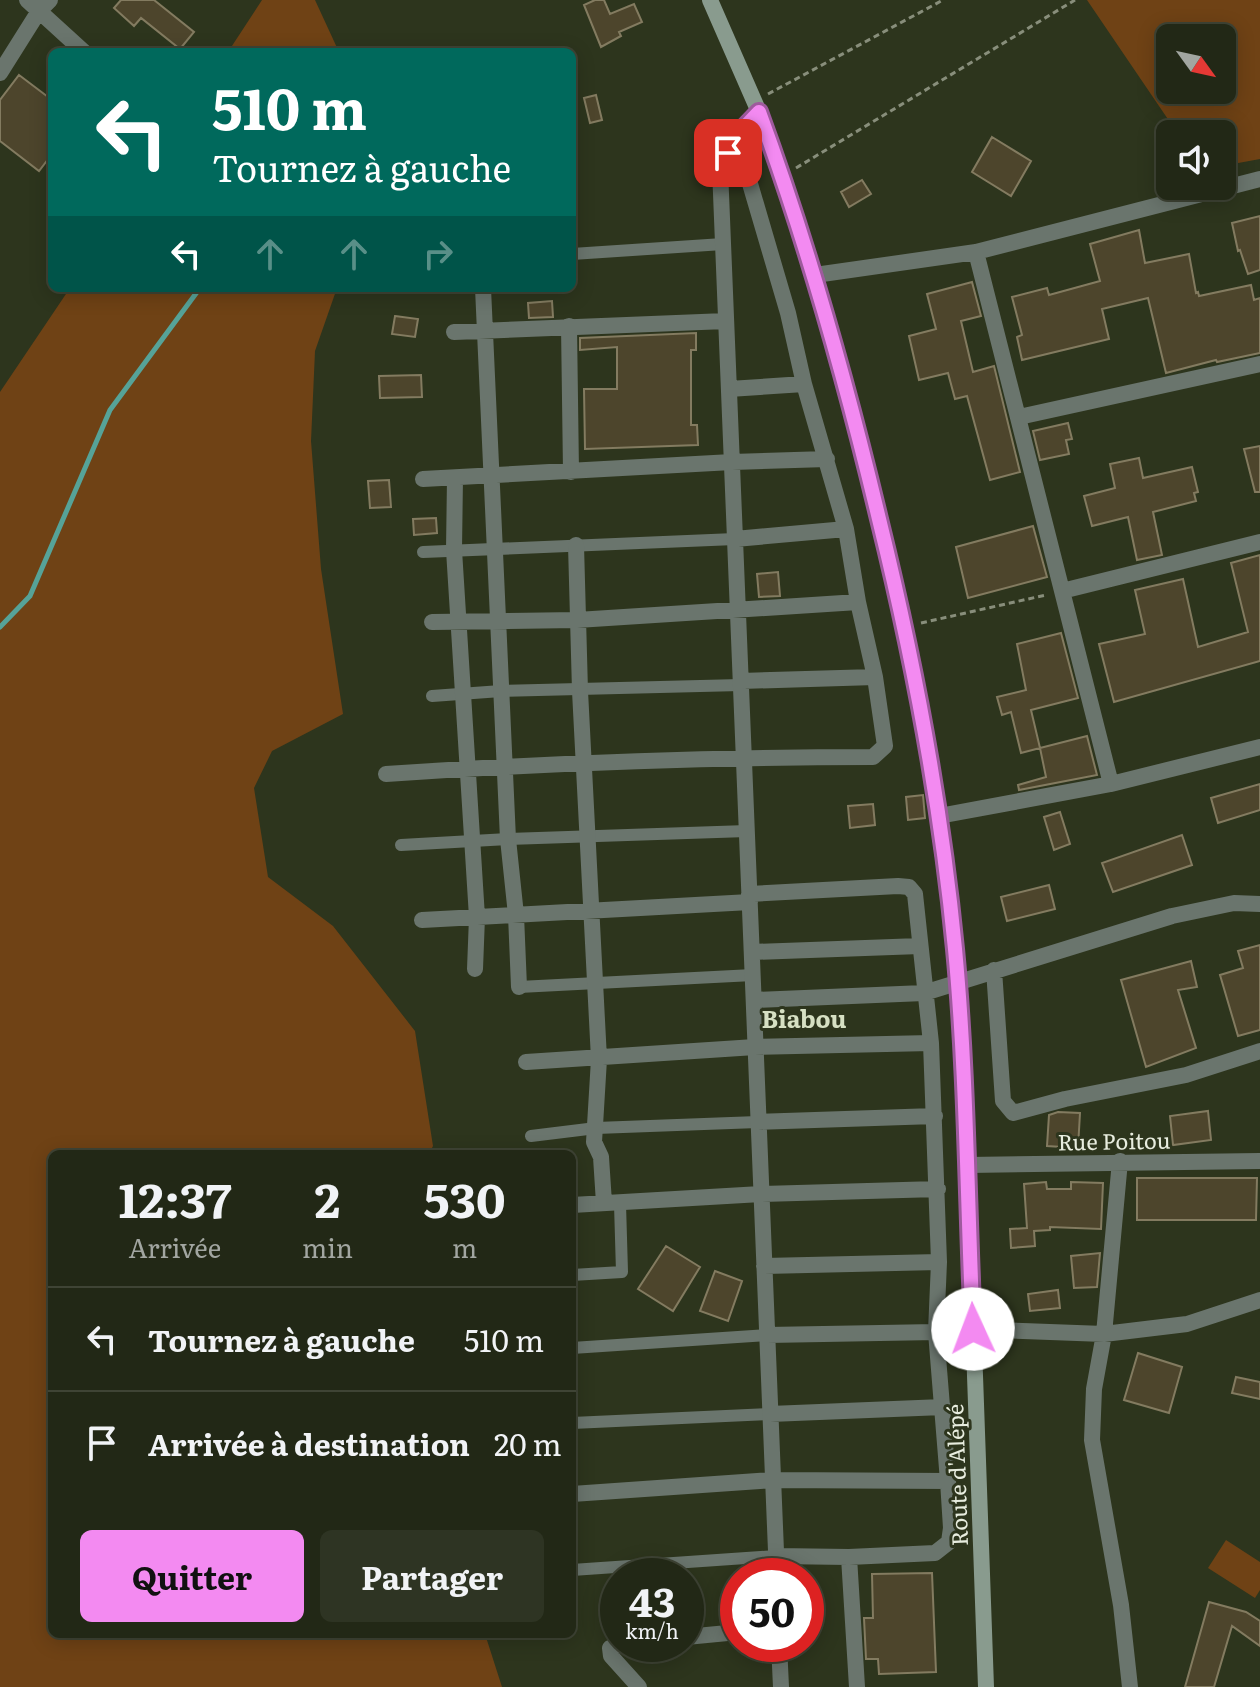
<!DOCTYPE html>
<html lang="fr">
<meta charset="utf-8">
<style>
body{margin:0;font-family:Literata,serif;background:#2e3423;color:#f1f3f6;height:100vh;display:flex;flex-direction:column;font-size:30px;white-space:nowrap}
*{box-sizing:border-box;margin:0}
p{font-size:26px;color:#a2a6a1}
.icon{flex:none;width:44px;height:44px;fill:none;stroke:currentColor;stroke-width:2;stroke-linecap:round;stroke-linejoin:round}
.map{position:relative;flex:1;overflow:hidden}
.sheet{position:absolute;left:48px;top:1150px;width:528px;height:488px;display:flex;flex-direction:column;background:#222816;border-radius:12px;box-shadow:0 4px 20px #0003,0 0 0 2px #3f4435}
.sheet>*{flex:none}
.banner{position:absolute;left:48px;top:48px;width:528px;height:244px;border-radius:12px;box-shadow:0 4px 20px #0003,0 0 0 2px #3f4435;background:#00695c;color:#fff;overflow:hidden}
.needle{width:52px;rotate:123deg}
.controls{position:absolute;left:1156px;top:24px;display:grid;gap:16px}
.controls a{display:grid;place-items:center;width:80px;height:80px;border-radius:12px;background:#222816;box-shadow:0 4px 20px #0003,0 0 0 2px #3f4435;font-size:40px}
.speed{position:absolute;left:600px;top:1558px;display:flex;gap:16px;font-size:40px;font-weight:700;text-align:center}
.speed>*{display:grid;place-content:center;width:104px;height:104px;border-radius:50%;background:#222816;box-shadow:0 4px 20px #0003,0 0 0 2px #3f4435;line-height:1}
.speed small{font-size:20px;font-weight:400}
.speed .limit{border:12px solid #d22;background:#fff;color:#111}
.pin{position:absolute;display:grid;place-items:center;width:68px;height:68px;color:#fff;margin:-34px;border-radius:16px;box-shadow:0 4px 12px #0006}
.me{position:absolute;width:88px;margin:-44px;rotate:358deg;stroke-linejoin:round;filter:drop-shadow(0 0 6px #0008)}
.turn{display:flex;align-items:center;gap:28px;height:168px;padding:0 32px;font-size:36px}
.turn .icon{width:104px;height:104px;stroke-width:2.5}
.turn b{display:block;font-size:56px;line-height:68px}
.lanes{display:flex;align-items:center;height:76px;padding:0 32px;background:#0003;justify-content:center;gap:40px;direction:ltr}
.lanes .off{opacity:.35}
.eta{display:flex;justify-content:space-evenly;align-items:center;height:136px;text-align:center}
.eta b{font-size:48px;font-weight:700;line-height:56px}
.cta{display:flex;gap:16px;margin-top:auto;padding:16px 32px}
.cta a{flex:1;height:92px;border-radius:12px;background:#f38af1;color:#111;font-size:32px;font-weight:700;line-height:92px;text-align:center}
.cta a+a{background:#2e3423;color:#f1f3f6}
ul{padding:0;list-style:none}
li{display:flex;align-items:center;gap:24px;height:104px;padding:0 32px;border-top:2px solid #3f4435}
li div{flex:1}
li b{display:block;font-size:30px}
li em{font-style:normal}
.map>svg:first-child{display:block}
.green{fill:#6f4215;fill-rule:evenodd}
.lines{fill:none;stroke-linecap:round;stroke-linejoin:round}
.stream{stroke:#56a398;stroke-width:5}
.building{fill:#4d452c;stroke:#837b60;stroke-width:2}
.path{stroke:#888e7b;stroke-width:3;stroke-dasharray:6 4;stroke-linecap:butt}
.pedestrian{stroke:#6a756d;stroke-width:12}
.minor{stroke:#6a756d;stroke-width:16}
.secondary{stroke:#899b8e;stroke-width:16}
.route-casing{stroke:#9e5a9d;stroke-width:20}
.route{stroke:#f38af1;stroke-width:14}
.labels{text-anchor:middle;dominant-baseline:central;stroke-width:6;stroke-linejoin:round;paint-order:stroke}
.street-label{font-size:22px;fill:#e8eddf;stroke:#2d351d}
.neighbourhood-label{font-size:24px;font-weight:bold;fill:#d6e0c3;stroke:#2d351d}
</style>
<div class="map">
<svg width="1260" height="1687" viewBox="0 0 1260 1687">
<rect width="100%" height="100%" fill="#2d351d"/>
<path class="green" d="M262,0H315L339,52H228Z
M1087,0H1260V159L1222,166V134H1178ZM1222,38V90H1170V38Z
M70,288H337L315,351L311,441L321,569L343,714L272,751L254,788L268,877L333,926L415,1031L433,1146L429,1154H52V1634H485L502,1687H0V392Z
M1226,1540L1260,1562V1590L1255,1598L1208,1568Z"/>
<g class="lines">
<path class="stream" d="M0,627L30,596L110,410L200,288"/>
</g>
<path class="building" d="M121,0H154L194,32L180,49L141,18L134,26L114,8Z
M595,0H604L610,14L634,4L642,22L619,32L621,36L601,47L584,5Z
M19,75L52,100V154L39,171L0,141V100Z
M596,95L602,120L590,123L584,98Z
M992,137L1031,161L1011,196L972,172Z
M862,180L871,194L849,207L841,192Z
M1260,216V270L1248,274L1240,250L1238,251L1232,223Z
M1139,230L1145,263L1189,254L1196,293L1198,292L1199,296L1251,285L1254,300L1260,298V353L1217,362L1216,360L1166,373L1148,298L1102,309L1109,339L1022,360L1017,337L1022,335L1012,297L1047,288L1049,295L1100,281L1090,244Z
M972,282L981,316L961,321L973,372L994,366L1020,472L990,480L967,396L955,399L948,373L919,380L909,336L936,329L927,294Z
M552,301L553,317L529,318L528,303Z
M395,316L418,319L415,337L392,334Z
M696,333V350H691V425H697L698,445L585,449L584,389H617V347L580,350V338Z
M421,375L422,397L380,398L379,376Z
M1068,423L1072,439L1066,440L1069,454L1040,460L1033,431Z
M1260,446V492H1255L1244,449Z
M1139,458L1143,478L1192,467L1198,492L1194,493L1196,501L1153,512L1162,555L1137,560L1128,517L1092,526L1084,496L1115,488L1110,464Z
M389,480L391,507L370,508L368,481Z
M436,518L437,533L414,535L413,519Z
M1033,526L1047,577L968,598L956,547Z
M1260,555V661L1114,702L1099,644L1145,634L1135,590L1183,579L1198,647L1248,632L1231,563Z
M778,572L780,596L759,597L757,574Z
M1061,633L1078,698L1031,710L1040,748L1021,753L1011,712L1002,715L997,697L1026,690L1017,644Z
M1087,736L1097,775L1019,790L1018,785L1046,777L1040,748Z
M1260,784V810L1218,823L1211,798Z
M923,795L925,818L908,820L906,797Z
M873,804L875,825L850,828L848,806Z
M1060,812L1070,844L1054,850L1044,817Z
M1182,835L1192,865L1113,892L1102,863Z
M1049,885L1055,909L1007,921L1001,897Z
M1260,945V1030L1238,1036L1220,975L1243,968L1238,951Z
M1191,961L1197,987L1178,990L1196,1048L1146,1067L1121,980Z
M1208,1111L1211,1140L1173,1145L1170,1116Z
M1058,1112L1080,1113L1078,1148L1047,1146L1049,1115Z
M1137,1178H1257L1256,1220H1137Z
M1046,1182L1047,1189H1071V1182L1103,1183L1101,1229L1050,1227V1230L1034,1231L1035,1246L1011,1248L1010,1229L1027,1228L1024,1184Z
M666,1246L700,1267L673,1311L638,1289Z
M1100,1253L1097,1287L1074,1288L1071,1256Z
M715,1271L742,1281L728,1321L700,1311Z
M1058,1290L1060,1308L1030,1311L1028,1294Z
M1138,1353L1182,1367L1169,1413L1124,1400Z
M1236,1377L1260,1382V1399L1232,1393Z
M932,1573L936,1672L879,1674L878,1659H866L864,1618H873L872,1574Z
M1209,1602L1246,1612L1260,1621V1646L1232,1626L1214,1687H1185Z"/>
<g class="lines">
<path class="path" d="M768,94L943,0
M796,168L1075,0
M921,623L1046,595"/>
<path class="pedestrian" d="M572,254L723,244
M423,552L735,539
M432,696L501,691L741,685
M401,845L508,839L747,831
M519,987L753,975
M531,1136L596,1128L758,1122
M572,1275L622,1272L620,1204
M572,1348L767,1335
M572,1423L770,1414
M572,1570L776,1556"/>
<path class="minor" d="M27,0L84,52
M0,73L39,11L50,0
M759,112L736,136L720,169L777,1576
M976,252L1111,784
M815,275L976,252L1260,179
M483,288L508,839L516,915L519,987
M569,326L571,472
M454,332L726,321
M729,389L804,384
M1019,417L1260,364
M455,478L454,550L477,917L475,969
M423,479L732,462L827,459
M735,539L846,529
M576,545L580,691L599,1059L594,1142L601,1157L604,1203
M1062,591L1260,542
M432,622L577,620L858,602
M741,681L875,677
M386,774C548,763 711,757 873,757L885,746L875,677L858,602L846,529L804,384L788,313L736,136
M939,816L1111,784L1260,747
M749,894L898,886L909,887L915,894L931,1043L939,1262L936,1332L948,1481L951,1528L949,1542L935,1553L849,1557L776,1556
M422,920L750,902
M752,952L920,946
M994,970L1003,1101L1013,1113L1065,1099L1186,1075L1260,1051
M754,1000L924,993L1172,916L1234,903L1260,904
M526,1062L755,1047L931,1043
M758,1122L935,1116
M1120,1161L1104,1334L1094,1389L1092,1440L1121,1605L1130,1687
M968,1165L1260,1161
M572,1205L761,1194L938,1189
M764,1266L939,1262
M973,1329L1104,1334L1187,1324L1260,1300
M767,1335L936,1332L961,1321L972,1319
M770,1414L943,1407
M572,1494L773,1480L948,1481
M849,1557L857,1687
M686,1637L738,1632
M623,1644L610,1648L611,1656L639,1687
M779,1644L781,1687"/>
<path class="secondary" d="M710,0L759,112L815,275L865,459L905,627L926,733L955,945L964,1064L986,1687"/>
</g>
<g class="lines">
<g class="route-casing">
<path id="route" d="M728,153L736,136L759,112C808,245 846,381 879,519C914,661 941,803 955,949C967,1075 967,1202 973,1329"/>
</g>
<use href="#route" class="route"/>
</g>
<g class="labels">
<g class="street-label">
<text transform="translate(1114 1140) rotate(-1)">Rue Poitou</text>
<text transform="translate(956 1475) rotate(-92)">Route d'Alépé</text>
</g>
<g class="neighbourhood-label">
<text x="804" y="1017">Biabou</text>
</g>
</g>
</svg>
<div class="controls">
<a><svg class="needle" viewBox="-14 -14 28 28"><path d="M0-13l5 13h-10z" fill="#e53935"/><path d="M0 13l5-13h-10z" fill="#a2a6a1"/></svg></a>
<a><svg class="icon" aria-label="sound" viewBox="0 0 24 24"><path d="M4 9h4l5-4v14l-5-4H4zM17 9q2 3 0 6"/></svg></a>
</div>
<div class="speed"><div>43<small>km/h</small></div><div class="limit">50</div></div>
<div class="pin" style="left:728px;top:153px;background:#d93025"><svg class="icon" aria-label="arrive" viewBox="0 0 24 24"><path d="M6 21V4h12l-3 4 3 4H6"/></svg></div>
<svg class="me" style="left:973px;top:1329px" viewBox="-20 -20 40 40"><circle r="19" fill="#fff"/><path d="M0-13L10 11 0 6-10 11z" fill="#f38af1"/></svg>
<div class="banner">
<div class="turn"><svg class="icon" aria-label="left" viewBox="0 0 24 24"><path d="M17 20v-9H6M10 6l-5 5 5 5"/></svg><div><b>510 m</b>Tournez à gauche</div></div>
<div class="lanes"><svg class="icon" aria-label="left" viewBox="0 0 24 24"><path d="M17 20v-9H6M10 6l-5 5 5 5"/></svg><svg class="icon off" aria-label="ahead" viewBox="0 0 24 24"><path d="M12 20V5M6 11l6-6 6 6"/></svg><svg class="icon off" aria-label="ahead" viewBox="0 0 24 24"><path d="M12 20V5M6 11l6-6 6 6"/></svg><svg class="icon off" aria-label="right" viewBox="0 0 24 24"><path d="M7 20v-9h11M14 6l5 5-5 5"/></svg></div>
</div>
<section class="sheet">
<div class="eta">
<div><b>12:37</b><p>Arrivée</p></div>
<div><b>2</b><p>min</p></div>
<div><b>530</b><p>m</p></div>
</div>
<ul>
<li><svg class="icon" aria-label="left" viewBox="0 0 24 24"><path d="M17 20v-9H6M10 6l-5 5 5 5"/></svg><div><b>Tournez à gauche</b></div><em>510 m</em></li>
<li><svg class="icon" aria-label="arrive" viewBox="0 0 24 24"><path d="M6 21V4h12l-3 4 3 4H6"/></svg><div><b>Arrivée à destination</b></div><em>20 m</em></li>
</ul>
<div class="cta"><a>Quitter</a><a>Partager</a></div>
</section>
</div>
